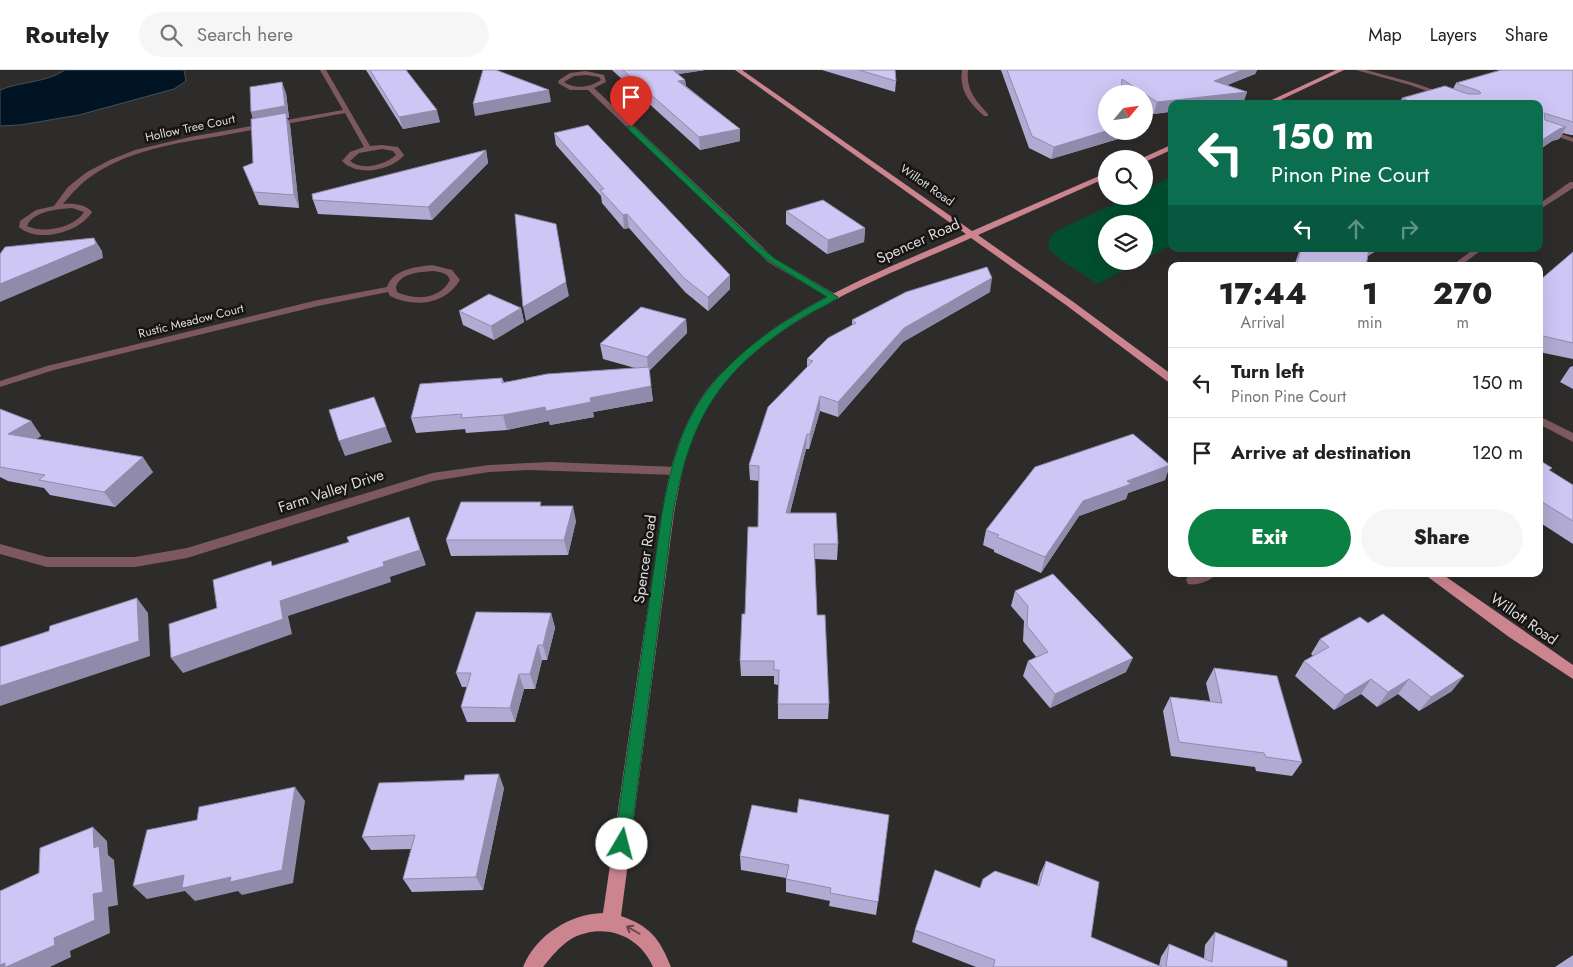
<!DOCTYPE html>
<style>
body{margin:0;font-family:Jost,sans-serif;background:#f6f6f6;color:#222;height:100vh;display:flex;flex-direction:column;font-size:19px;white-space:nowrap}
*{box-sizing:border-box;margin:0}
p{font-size:16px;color:#767676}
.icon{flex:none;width:28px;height:28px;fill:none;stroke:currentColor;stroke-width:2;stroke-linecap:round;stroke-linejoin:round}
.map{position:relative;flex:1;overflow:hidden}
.sheet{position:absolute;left:1168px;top:192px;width:375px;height:315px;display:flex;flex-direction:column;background:#fff;border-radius:10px;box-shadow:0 5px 20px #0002}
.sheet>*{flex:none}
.banner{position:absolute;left:1168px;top:30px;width:375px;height:152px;border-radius:10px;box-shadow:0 5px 20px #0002;background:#0b6e4f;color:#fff;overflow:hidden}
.needle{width:32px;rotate:61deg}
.fabs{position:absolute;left:1098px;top:15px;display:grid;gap:10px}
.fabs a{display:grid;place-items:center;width:55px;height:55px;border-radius:50%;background:#fff;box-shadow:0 5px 20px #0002;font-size:25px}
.pin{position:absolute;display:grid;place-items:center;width:42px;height:42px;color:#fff;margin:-51px -21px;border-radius:50% 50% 50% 0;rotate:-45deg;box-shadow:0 0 5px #0007}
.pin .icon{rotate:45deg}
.me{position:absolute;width:55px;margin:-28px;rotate:8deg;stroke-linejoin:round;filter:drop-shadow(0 0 4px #0008)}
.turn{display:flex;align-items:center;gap:18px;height:105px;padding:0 20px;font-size:22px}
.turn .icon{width:65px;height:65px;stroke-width:2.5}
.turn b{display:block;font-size:35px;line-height:42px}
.lanes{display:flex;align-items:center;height:48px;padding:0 20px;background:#0003;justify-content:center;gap:25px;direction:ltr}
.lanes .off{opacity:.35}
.eta{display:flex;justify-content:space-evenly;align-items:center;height:85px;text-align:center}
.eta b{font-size:30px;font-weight:800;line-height:35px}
.action{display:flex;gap:10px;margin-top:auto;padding:10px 20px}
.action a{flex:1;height:58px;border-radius:30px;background:#0b8043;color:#fff;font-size:20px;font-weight:800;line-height:58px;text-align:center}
.action a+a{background:#f6f6f6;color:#222}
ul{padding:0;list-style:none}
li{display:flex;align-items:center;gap:15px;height:70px;padding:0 20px;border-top:1px solid #e0e0e0}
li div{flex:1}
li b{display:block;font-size:19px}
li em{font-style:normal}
header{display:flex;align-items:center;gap:30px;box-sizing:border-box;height:70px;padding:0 25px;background:#fff;border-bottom:1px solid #e0e0e0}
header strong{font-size:24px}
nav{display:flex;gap:28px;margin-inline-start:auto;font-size:18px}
.search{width:350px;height:45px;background:#f6f6f6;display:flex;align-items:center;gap:12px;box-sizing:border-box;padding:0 18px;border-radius:28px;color:#767676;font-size:19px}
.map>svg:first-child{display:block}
.green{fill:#024e2f}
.water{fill:#011424;stroke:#43505b}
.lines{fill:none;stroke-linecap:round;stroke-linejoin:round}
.minor{fill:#7d595f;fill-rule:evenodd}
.major{fill:#cc848f;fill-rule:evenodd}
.wall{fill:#b1aad2}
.shaded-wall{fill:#908bab}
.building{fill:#cec6f4;stroke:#908bab}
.oneway{stroke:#68474b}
.route{fill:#0b8043;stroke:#07532c}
.labels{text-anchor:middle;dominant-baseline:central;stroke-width:5;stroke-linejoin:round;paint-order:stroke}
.far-street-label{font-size:12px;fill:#dedddc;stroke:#161514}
.street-label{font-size:15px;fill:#dedddc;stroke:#161514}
</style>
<header>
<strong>Routely</strong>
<div class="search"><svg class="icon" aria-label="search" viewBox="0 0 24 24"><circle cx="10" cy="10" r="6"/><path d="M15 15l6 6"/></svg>Search here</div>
<nav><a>Map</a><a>Layers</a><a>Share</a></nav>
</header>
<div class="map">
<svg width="1573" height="897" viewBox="0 0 1573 897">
<rect width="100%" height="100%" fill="#2e2c2a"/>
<path class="green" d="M1171,107V175L1144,190V154H1106V191H1141L1098,214L1061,190L1048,178L1050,167L1056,161L1131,126H1144V120Z"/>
<path class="water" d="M65,0H184L186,11L174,19L79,45L20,55L0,56V20C21,11 46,13 65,0Z"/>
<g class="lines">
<path class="minor" d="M320,0H326L370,76L382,75L398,77L404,85C391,101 357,107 342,91L350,82L364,77L345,43C303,51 262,58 220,66C177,73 130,80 93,105C81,113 72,123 63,134C73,133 85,134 92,142C80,162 38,174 19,157L20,151L36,140L54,136L68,117L87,102L110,90L135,80L190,67L343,40ZM382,79L393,81L396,85C385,95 362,101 350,91L359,83ZM72,138L84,142C74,158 43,164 27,156C33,141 58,139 72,138Z
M962,0H968C966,20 975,30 988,44V46H984C970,33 959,21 962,0Z
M1356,0H1366L1414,13L1473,34H1463L1410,15Z
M586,1L604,5L606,12L594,18L774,188L837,225V229H831L768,192L588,20H570L558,13L559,10L570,3ZM586,5L599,7L601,10C590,17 576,20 564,12L574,6Z
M1539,56L1573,68V72L1539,60Z
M1570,112H1573V118L1539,140V134Z
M1474,179H1483L1460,196H1451Z
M432,195L452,200L460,210C445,235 414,238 390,226L388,222L318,236L54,300L0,317V311L47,296L318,230L387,217C393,199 416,197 432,195ZM432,201C440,202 447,202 450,210C440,229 416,231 397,222L396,217C400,203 420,202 432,201Z
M1539,346L1573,363V372L1539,354Z
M550,392L676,397L682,401L676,405L529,400L489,402L433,411L187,488L135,497H47L0,484V474L47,487H135L187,478L432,403L489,395Z
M1196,504H1216C1211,511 1196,516 1188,514L1186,510L1188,506Z"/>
<path class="major" d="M735,0H742L972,161L1106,103V108L978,165L1072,231L1171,304V312L1167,311L1066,235L971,168C880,209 761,249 706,338C687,369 681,408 674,443L621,846C650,856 660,869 671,897H653C639,864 602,852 571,869C560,876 551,887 543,897H523C536,865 570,844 603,843C615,761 627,679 639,596C644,561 650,526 655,492C664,427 672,356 718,307C783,236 880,202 966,164Z
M1336,0H1344L1272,34H1263Z
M1171,75V80L1147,91L1140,89Z
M1427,504H1442L1573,595V609L1509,567L1428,507Z"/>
</g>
<path class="wall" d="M366,0H406L440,52L403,59Z
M612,0H705L678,4L685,10L686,16L740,59V71L700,80Z
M822,0H895L896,11L895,22Z
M1001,0H1257L1255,4L1227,15L1247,22L1243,33L1154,44L1144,37V24H1124L1121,22L1106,61H1119L1118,69L1051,89L1029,78Z
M1573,0V65H1571L1563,63L1559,69L1552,71L1539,80V34H1399L1402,28L1453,19L1456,13Z
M286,23L289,48H287L290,55L299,138L259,135L243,97L253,93V49L251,42Z
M554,63L730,219L708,241L685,222L629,158L624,159L602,133L601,126L556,75Z
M486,80L488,93L432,150L318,144L313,130Z
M786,141L865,158L864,172L827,184L786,154Z
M1300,179H1379L1368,186L1366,196H1294Z
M1573,182V289L1539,282V211Z
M990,222L903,272L838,347L820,341L809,379H806L790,443L838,474L837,490L815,489L817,545L829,634L828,649H778V615L774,614V606H741L740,591L745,544L758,457L759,411L750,410L749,395L807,297V289L852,255V250Z
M521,238L524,252L494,270L463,255L459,241Z
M686,249L687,263L649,301L653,331L593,342L594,347L550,355L549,351L507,360L466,363L465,359L416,363L411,348L502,308L504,312L635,298L603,289L600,274Z
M1573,296V319L1560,312L1570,297Z
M0,339L31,351L41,366L36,369L153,402L115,437L50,425L44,418L8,411L0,407Z
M1539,390L1550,401L1573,415V474L1539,452Z
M1170,395L1165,410L1128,423L1126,429L1079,446L1041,503L994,482V480L983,475L986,460Z
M542,436L576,451L568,485L451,486L446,470Z
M1015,521L1126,602L1050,638L1023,606L1028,591L1036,587L1023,571L1024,551L1011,536Z
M551,543L555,558L547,590H542L535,619H524L515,652H467L461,637L467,617H462L456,603Z
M1320,569L1452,621L1419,641L1398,624L1377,637L1361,624L1334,640L1295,606L1304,591L1313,586L1311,584Z
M1214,598L1302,692L1292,706L1256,701L1255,697L1171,686L1163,641L1170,627L1210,631L1206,613Z
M504,718L483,820L412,822L403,809L411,779L371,780L362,767Z
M752,735L878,832L876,845L829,836L830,831L786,822V808L741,800L740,786Z
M1046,791L1091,867L1159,896L1161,887L1169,874L1204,889L1205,875L1215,862L1287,897H976L912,872L915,860L980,818L1037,816L1040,804Z
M1573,885V897H1555Z"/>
<path class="shaded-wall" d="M667,0H705L667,6Z
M1242,0H1257L1255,4L1210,22L1214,11Z
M685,10L686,21L678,11Z
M282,12L286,23L289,48H287L290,55L299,138L294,125L255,54L251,42Z
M549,20L551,32L475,46L473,34Z
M1247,22L1243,33L1236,34H1171V41L1154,44L1157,32Z
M437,40L440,52L403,59L399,47Z
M1566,57L1559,69L1552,71L1539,80V72L1559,59Z
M740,59V71L700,80L699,67Z
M1106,61H1119L1118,69L1051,89L1054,77Z
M486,80L488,93L432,150L428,137Z
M627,144L629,158L624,159L623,145Z
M865,158L864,172L827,184L828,170Z
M94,168L102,181L103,188L0,232V214Z
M1368,179H1379L1363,189Z
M730,205V219L708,241V227Z
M992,208L990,222L903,272L838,347V332L904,258Z
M566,212L569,226L526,251L523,237Z
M521,238L524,252L494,270L491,256Z
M686,249L687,263L648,302L647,287Z
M651,316L653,331L593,342L594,347L550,355L546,341L590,328Z
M820,326V341L809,379L810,364Z
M545,337L549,351L507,360L503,345Z
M31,351L41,366L19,379L8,364Z
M386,357L392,372L345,386L339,371Z
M807,364L806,379L786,458V443Z
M143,387L153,402L115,437L104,422Z
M1170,395L1165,410L1128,423L1126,429L1079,446L1041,503L1045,487L1083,431L1127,411Z
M573,436L576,451L568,485L564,470Z
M409,447L426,495L390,507L391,512L288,546L292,564L183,603L171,588L280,531L383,492Z
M137,528L148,543L150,586L0,636V616Z
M551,543L555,558L547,590L543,575Z
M538,575L542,590L535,619L530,604Z
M1133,588L1126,602L1050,638L1055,624Z
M519,604L524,619L515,652L510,638Z
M1464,606L1452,621L1419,641L1431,627Z
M1371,609L1361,624L1334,640L1345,625Z
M1409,609L1398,624L1377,637L1388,622Z
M499,704L504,718L483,820L476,807Z
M295,717L305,731L293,813L242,825L238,821L195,831L185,821L147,829L133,816Z
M93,757L107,771L108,785L114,790L118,835L108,837L110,863L70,881L71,887L50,897H0V895L54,868L93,824L94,778Z"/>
<path class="building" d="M370,0H406L437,40L399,47Z
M483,0H496L549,20L473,34Z
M623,0H673L685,10L678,11L740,59L699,67Z
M859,0H895L896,11Z
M1007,0H1242L1214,11L1247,22L1157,32L1122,9L1121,24H1106V61L1054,77L1032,66Z
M1501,0H1573V52L1544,43L1545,50L1566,57L1559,59L1539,72V34H1416L1402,28L1445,16L1468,24H1479L1481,23L1479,21L1456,13Z
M282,12L285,36L251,42L250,17Z
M286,43L294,125L254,122L243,97L253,93L251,49Z
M588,55L730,205L708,227L684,208L627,144L623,145L600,120L604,119L554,63Z
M486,80L428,137L313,130L312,124Z
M823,130L865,158L828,170L786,141Z
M515,144L556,154L566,212L523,237Z
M94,168L96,174L0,214V184L5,177Z
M1301,179H1369L1366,196H1296Z
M1573,182V273L1539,265V211Z
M987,197L992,208L904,258L838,332L820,326L810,364H807L786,443H836L838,474H814L817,545H825L829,634H778L779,600H774V591H740L742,544H745L748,457H758L759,396L749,395L768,337L813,291L807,289L828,268L856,253L852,250L906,222Z
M489,224L521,238L491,256L459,241Z
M641,237L686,249L647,287L600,274Z
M649,297L651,316L590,328L591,332L546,341L545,337L503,345L461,348L462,344L411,348L420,314L502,308V313L547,304Z
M374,327L386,357L339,371L329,340Z
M0,339L31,351L8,364L143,387L104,422L39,410L45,405L0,397Z
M1133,364L1170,395L1127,411L1131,414L1083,431L1045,487L997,467L999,465L986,460L1035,397Z
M1539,390L1552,398L1549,400L1573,415V451L1539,430Z
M461,432H541L540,436H573L564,470H446Z
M409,447L420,480L383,492L384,496L280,531L283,549L171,588L169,554L217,538L213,510L271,491L272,496L349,472L347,467Z
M1053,504L1133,588L1055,624L1028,591L1048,582L1027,556L1028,536L1015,521Z
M137,528L139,571L0,616V577L49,561L50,556Z
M476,542L551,543L543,575H538L530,604H519L510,638L461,637L471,603H456Z
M1383,544L1464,606L1431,627L1409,609L1388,622L1371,609L1345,625L1304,591L1329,577L1320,569L1360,547L1368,553Z
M1214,598L1277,606L1302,692L1266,687L1264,683L1179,672L1170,627L1222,633Z
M499,704L476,807L403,809L415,765L362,767L379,713L464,710L465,705Z
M295,717L282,800L230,812L231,807L182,818L184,805L133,816L147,760L197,750L199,737Z
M799,729L889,745L878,832L830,823L831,818L786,809L789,795L740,786L752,735L797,743Z
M93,757L94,778L99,776L103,822L93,824L95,850L54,868L55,875L6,897H5V893L0,895V821L39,803L40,778Z
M1046,791L1099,812L1091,867L1162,897H993L995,890L915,860L935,800L980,818L983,809L995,801L1039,816Z
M1215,862L1287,891V897H1166L1169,874L1212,892Z"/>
<defs><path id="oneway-shaft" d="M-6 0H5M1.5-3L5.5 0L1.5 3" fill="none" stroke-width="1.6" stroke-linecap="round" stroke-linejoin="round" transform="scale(1.25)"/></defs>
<use class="oneway" href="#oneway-shaft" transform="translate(633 860) rotate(-150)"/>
<path class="route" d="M628,56H633L759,176L774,188L838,227C829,235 815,240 805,246C793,253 781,262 770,270C707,317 687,368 673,443L630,774L627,780L622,782L617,780L614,774L662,443C669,407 677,369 696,337C727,287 777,254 827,227L769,191L754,179L628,59Z"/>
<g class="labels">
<g class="far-street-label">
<text transform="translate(190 58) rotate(-12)">Hollow Tree Court</text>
<text transform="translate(927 115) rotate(35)">Willott Road</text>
<text transform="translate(191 251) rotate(-14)">Rustic Meadow Court</text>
</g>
<g class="street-label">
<text transform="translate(918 171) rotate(-24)">Spencer Road</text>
<text transform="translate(331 421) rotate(-18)">Farm Valley Drive</text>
<text transform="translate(645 489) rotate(-82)">Spencer Road</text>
<text transform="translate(1524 549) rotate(35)">Willott Road</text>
</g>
</g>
</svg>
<div class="fabs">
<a><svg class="needle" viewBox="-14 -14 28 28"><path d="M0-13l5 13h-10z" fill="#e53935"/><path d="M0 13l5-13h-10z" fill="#767676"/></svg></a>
<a><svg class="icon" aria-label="search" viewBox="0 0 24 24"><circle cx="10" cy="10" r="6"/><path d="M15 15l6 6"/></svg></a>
<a><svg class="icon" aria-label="layers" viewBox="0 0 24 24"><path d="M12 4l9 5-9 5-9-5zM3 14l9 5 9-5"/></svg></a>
</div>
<div class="pin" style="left:631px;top:57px;background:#d93025"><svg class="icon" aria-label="arrive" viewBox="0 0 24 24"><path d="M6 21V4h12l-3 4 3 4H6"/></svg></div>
<svg class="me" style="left:622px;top:774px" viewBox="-20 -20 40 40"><circle r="19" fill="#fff"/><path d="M0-13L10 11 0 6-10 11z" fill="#0b8043"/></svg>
<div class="banner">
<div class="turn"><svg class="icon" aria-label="left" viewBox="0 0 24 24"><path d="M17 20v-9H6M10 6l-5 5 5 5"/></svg><div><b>150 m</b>Pinon Pine Court</div></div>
<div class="lanes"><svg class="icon" aria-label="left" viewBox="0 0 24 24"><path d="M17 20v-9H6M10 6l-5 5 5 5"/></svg><svg class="icon off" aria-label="ahead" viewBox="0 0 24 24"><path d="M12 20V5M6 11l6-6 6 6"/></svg><svg class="icon off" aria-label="right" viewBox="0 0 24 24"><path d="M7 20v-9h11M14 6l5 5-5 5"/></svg></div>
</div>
<section class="sheet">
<div class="eta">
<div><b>17:44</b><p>Arrival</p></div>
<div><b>1</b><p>min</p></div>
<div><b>270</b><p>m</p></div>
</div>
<ul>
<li><svg class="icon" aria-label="left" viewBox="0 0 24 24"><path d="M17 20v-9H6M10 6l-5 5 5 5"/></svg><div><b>Turn left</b><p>Pinon Pine Court</p></div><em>150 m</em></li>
<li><svg class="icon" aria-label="arrive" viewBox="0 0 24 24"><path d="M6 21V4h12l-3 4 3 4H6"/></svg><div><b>Arrive at destination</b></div><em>120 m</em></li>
</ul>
<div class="action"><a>Exit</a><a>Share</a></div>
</section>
</div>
